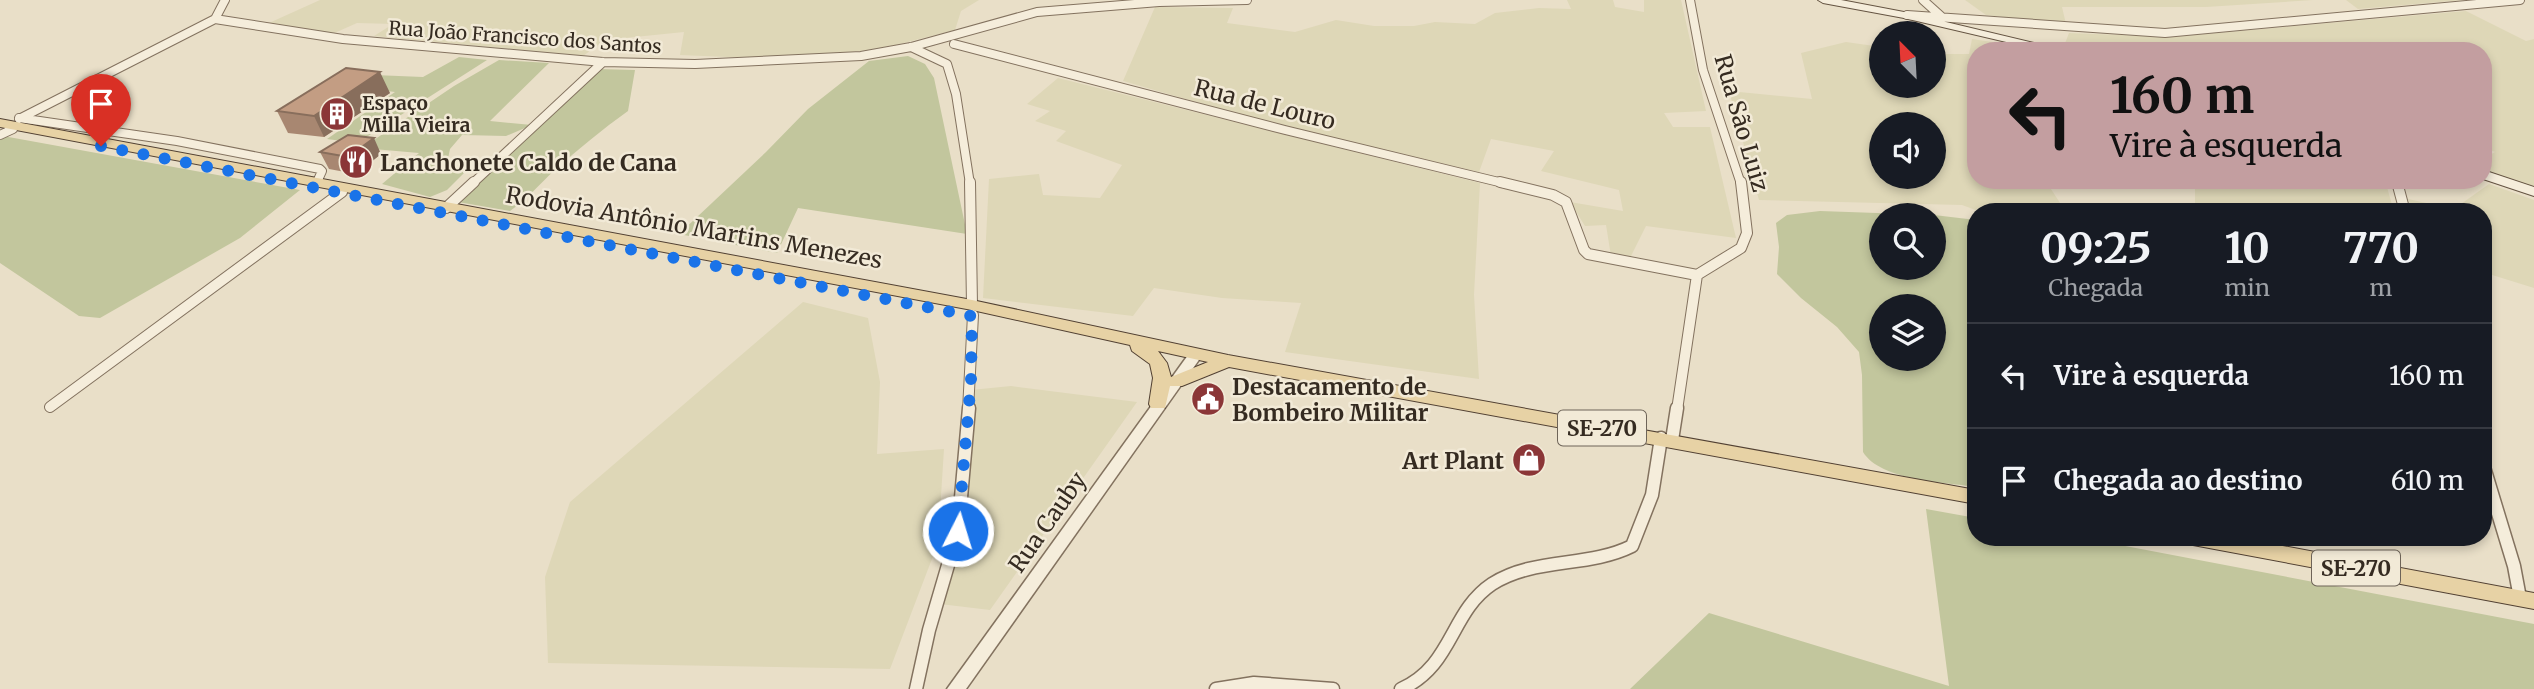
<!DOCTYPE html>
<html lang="pt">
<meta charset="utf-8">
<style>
body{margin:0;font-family:Merriweather,serif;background:#242831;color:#f1f3f6;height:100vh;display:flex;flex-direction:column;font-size:26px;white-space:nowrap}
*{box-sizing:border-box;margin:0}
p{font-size:23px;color:#9ea1a6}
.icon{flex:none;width:38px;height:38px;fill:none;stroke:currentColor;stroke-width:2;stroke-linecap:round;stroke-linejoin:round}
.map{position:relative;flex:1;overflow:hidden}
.drawer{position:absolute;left:1967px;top:203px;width:525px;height:343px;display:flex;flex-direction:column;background:#171b24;border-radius:28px;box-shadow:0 4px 10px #0003}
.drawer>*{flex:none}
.hud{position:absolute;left:1967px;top:42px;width:525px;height:147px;border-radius:28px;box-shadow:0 4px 10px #0003;background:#c39ea0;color:#111;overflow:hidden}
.needle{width:46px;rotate:336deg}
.buttons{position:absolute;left:1869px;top:21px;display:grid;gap:14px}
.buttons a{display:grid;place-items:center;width:77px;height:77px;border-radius:50%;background:#171b24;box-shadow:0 4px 10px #0003;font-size:35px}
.pin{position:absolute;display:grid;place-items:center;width:60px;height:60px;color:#fff;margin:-72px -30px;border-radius:50% 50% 50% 0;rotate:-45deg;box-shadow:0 0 7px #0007}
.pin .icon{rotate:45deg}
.me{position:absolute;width:77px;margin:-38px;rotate:5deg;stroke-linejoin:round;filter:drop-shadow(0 0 5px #0008)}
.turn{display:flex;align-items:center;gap:24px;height:147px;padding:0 28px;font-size:32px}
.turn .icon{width:91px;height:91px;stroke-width:2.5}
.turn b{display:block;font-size:49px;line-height:60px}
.eta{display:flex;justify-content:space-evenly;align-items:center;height:119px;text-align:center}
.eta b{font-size:42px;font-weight:700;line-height:49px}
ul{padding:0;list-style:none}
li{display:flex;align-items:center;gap:21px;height:105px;padding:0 28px;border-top:2px solid #363941}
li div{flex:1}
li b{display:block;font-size:26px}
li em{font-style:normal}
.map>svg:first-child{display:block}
.farmland{fill:#ded7b7;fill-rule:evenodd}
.green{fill:#c2c69d;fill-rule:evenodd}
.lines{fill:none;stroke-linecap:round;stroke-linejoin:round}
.minor-far2-casing{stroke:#83725f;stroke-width:10}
.minor-far1-casing{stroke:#83725f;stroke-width:12}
.minor-casing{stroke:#83725f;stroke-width:15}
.tertiary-casing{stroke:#83725f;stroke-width:3}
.secondary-casing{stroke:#655442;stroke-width:2}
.primary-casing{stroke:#524133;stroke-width:2}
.minor-far2{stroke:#f5eddb;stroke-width:8}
.minor-far1{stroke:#f5eddb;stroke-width:10}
.minor{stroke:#f5eddb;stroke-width:12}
.tertiary{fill:#f5eddb;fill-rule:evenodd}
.secondary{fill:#f5eddb;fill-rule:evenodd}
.primary{fill:#e7d2a5;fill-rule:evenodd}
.wall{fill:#a88771}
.shaded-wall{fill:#886e5c}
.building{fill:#c39d83;stroke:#886e5c;stroke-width:2}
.route{stroke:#1a73e8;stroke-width:12;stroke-dasharray:0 21.6}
.labels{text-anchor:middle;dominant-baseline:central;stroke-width:5;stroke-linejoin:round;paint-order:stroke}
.far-street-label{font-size:19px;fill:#352b21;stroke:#f2ead7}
.far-poi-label{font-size:19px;font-weight:bold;fill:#352b21;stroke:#f2ead7;text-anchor:start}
.shield{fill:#f2ead7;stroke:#6e6458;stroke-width:2}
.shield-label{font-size:21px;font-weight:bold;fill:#352b21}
.street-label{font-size:23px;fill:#352b21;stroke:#f2ead7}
.poi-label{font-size:23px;font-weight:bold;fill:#352b21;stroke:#f2ead7;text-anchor:start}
</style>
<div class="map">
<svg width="2534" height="689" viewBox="0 0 2534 689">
<rect width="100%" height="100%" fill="#e9dfc8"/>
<path class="farmland" d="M320,0H979L961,11L955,30L880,49L773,59L680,55L684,32L605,40L583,56L374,36L393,24L357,23L330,35L269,23Z
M1567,0H1613L1615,7L1644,12V0H1681L1706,111L1664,113L1673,127H1710L1736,238L1646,226L1630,258L1611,256L1606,225L1585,226L1570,202L1623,211L1619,190L1541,171L1554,151L1491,139L1479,172L1269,123L1123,81L1155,7L1233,8L1227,23L1295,32L1336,20L1374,26H1414L1435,22L1475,24L1495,13L1539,8L1571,9Z
M1965,0H2313L2206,7H2062L2066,24L1986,15Z
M2346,0H2463L2358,9Z
M2466,11L2526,41L2534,39V189L2483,171V159L2495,152L2483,147V51H2083L2064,46L2069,33L2171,37Z
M1972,39L2006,44L2010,51H1976V180H2045L2066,212H1981L1962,205L1759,200L1729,91L1812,99L1801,53L1846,42L1881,47V86H1934V54H1969ZM1881,124H1934V177H1881Z
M1058,78L1480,183L1474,295L1479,379L1285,352L1301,303L1222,298L1154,288L1133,316L983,298L989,179L1039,174L1043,195L1100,198L1122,165L1056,141L1066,131L1035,121L1050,111L1027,104Z
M2195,180H2385L2394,212H2195Z
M2489,184L2534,200V288L2489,274L2483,254V212H2414L2408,199L2454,209Z
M803,302L868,318L880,382L877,454L944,449L938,543L890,669L548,663L545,577L570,502Z
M1011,386L1137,402L990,610L940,604L960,546L971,390Z"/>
<path class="green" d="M908,56L925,64L934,78L967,234L798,208L777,253L679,234L766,152L808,109L869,61Z
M459,57L487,60L357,143L327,139L395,92L356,87L374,75L423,77Z
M499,60L549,63L490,121L532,125L506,136L462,135L450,149L447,163L469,168L447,190L430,197L382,184L419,153L362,148L454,86Z
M596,69L635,70L628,111C603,129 578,149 555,170C539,184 528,199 510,211L458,202Z
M3,136L300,190L240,238L100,318L79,316L0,263V137Z
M1820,211L1934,215L1976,220V487C1945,482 1881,481 1863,452L1862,375L1859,352L1837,327L1801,298L1777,274L1779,247L1776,223L1787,215ZM1934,215V268H1881V215ZM1934,306V359H1881V306Z
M1926,509L1976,518V537H2078L2534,624V689H1630L1709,613L1949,686Z"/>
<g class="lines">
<g class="minor-far2-casing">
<path id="minor-far2" d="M1690,0L1703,70L1741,184
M1923,0L1943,18
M1907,15L2165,33L2520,0
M215,19L343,39L603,62L695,64L861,56L911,47L1037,12L1159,2L1247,0
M954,44L1285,130L1507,184
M911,47L947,64L956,94L970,184
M19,118L177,141L320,169L322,171L317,182
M19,119L215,19L225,0
M0,135L13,129
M2396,180L2397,184
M472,184L603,62"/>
</g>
<g class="minor-far1-casing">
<path id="minor-far1" d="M970,182L972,305
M1500,182L1553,195L1566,202L1584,250L1588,254L1697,275
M2397,182L2405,212
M446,208L474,182
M1697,275L1741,248L1747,233L1741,182
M50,407L342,192
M968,410L973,315
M1677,410L1697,275"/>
</g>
<g class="minor-casing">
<path id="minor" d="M1672,440L1677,408
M2483,464L2514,566L2520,598
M916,689L929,630L958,531L969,408
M1216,689L1254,683L1333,689
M1401,689C1453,666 1450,612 1492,584C1534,557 1588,568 1632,546L1652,495L1661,438"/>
</g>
<g class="tertiary-casing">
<path id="tertiary" d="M1196,350L1203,354L1201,357L966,689H947L1191,351Z"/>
</g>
<g class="secondary-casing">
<path id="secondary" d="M1818,0H1841L1904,12L2067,51H2045L1904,18L1823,3Z
M2483,170L2534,187V196L2483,179Z"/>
</g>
<g class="primary-casing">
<path id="primary" d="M0,119L972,300L1228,355L1976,490V504L1229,367L1182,386H1170L1165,408H1151L1149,404L1153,378L1150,364L1132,351L1130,345L972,310L0,127ZM1158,351L1208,362L1171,377L1167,363Z
M2183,537H2235L2534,593V609L2193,545L2186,542Z"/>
</g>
<use href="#minor-far2" class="minor-far2"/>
<use href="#minor-far1" class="minor-far1"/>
<use href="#minor" class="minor"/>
<use href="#tertiary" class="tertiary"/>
<use href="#secondary" class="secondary"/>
<use href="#primary" class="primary"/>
</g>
<path class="wall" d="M390,93L324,137L288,133L277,111Z
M320,152L381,154L356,174L329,169Z"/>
<path class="shaded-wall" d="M380,72L390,93L324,137L314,116Z
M374,138L381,154L356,174L348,157Z"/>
<path class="building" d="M346,68L380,72L314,116L277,111Z
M348,135L374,138L348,157L320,152Z"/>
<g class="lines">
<path class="route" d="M101,146L972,316L971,380L958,531"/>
</g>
<defs>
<g id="building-disc" transform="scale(1.75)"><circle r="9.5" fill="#8b3637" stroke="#f2ead7"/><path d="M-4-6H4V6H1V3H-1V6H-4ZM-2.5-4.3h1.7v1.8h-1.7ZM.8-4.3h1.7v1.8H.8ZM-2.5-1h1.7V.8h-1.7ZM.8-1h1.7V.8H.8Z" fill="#fff"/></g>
<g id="restaurant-disc" transform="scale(1.75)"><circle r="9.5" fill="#8b3637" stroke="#f2ead7"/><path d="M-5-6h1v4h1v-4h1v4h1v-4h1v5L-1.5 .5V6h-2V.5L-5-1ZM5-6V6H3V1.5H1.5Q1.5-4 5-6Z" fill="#fff"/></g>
<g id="civic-disc" transform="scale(1.75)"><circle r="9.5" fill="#8b3637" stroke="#f2ead7"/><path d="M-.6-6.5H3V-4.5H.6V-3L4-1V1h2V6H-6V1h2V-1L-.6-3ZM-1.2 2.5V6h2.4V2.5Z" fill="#fff"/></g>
<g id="shop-disc" transform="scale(1.75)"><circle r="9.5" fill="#8b3637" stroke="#f2ead7"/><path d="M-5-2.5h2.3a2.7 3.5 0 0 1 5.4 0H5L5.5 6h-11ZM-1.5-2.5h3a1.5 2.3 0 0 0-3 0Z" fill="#fff"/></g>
</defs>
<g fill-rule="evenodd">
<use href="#building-disc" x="337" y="114"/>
<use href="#restaurant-disc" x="356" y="162"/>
<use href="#civic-disc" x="1208" y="399"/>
<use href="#shop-disc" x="1529" y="460"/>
</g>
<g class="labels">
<g class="far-street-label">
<text transform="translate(525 37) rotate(4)">Rua João Francisco dos Santos</text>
</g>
<g class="far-poi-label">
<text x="362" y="103">Espaço<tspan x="362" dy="22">Milla Vieira</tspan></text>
</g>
<g class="shield">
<rect x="1558" y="410.5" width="88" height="35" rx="5"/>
<rect x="2312" y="550.5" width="88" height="35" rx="5"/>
</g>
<g class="shield-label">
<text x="1602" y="428">SE-270</text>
<text x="2356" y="568">SE-270</text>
</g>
<g class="street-label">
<text transform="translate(1265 104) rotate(14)">Rua de Louro</text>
<text transform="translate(1742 123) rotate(74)">Rua São Luiz</text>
<text transform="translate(694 227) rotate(10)">Rodovia Antônio Martins Menezes</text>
<text transform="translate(1047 522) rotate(-55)">Rua Cauby</text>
</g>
<g class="poi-label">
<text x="380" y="162">Lanchonete Caldo de Cana</text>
<text x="1232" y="386">Destacamento de<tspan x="1232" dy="26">Bombeiro Militar</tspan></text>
<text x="1504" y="460" text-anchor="end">Art Plant</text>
</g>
</g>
</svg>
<div class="buttons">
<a><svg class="needle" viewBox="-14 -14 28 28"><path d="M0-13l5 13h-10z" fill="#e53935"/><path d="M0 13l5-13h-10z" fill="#9ea1a6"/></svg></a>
<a><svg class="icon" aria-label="sound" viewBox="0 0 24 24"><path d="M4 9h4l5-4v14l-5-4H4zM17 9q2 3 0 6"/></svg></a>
<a><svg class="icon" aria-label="search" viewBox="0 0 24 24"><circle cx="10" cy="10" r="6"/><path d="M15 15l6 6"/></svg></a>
<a><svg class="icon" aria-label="layers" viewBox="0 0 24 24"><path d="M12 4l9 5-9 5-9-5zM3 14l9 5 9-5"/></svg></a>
</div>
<div class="pin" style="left:101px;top:146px;background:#d93025"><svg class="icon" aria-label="arrive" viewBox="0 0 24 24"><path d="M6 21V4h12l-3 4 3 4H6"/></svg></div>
<svg class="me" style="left:958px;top:531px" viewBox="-20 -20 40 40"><circle r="17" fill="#1a73e8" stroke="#fff" stroke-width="3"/><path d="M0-11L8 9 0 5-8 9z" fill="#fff"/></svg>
<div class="hud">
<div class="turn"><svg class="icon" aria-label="left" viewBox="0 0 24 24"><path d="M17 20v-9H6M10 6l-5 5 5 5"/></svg><div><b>160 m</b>Vire à esquerda</div></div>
</div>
<section class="drawer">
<div class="eta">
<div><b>09:25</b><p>Chegada</p></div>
<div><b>10</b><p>min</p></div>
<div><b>770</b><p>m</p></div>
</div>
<ul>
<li><svg class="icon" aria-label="left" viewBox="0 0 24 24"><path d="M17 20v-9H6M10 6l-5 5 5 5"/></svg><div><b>Vire à esquerda</b></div><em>160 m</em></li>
<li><svg class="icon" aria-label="arrive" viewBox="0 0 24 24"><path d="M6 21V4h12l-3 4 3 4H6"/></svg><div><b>Chegada ao destino</b></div><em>610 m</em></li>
</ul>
</section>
</div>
